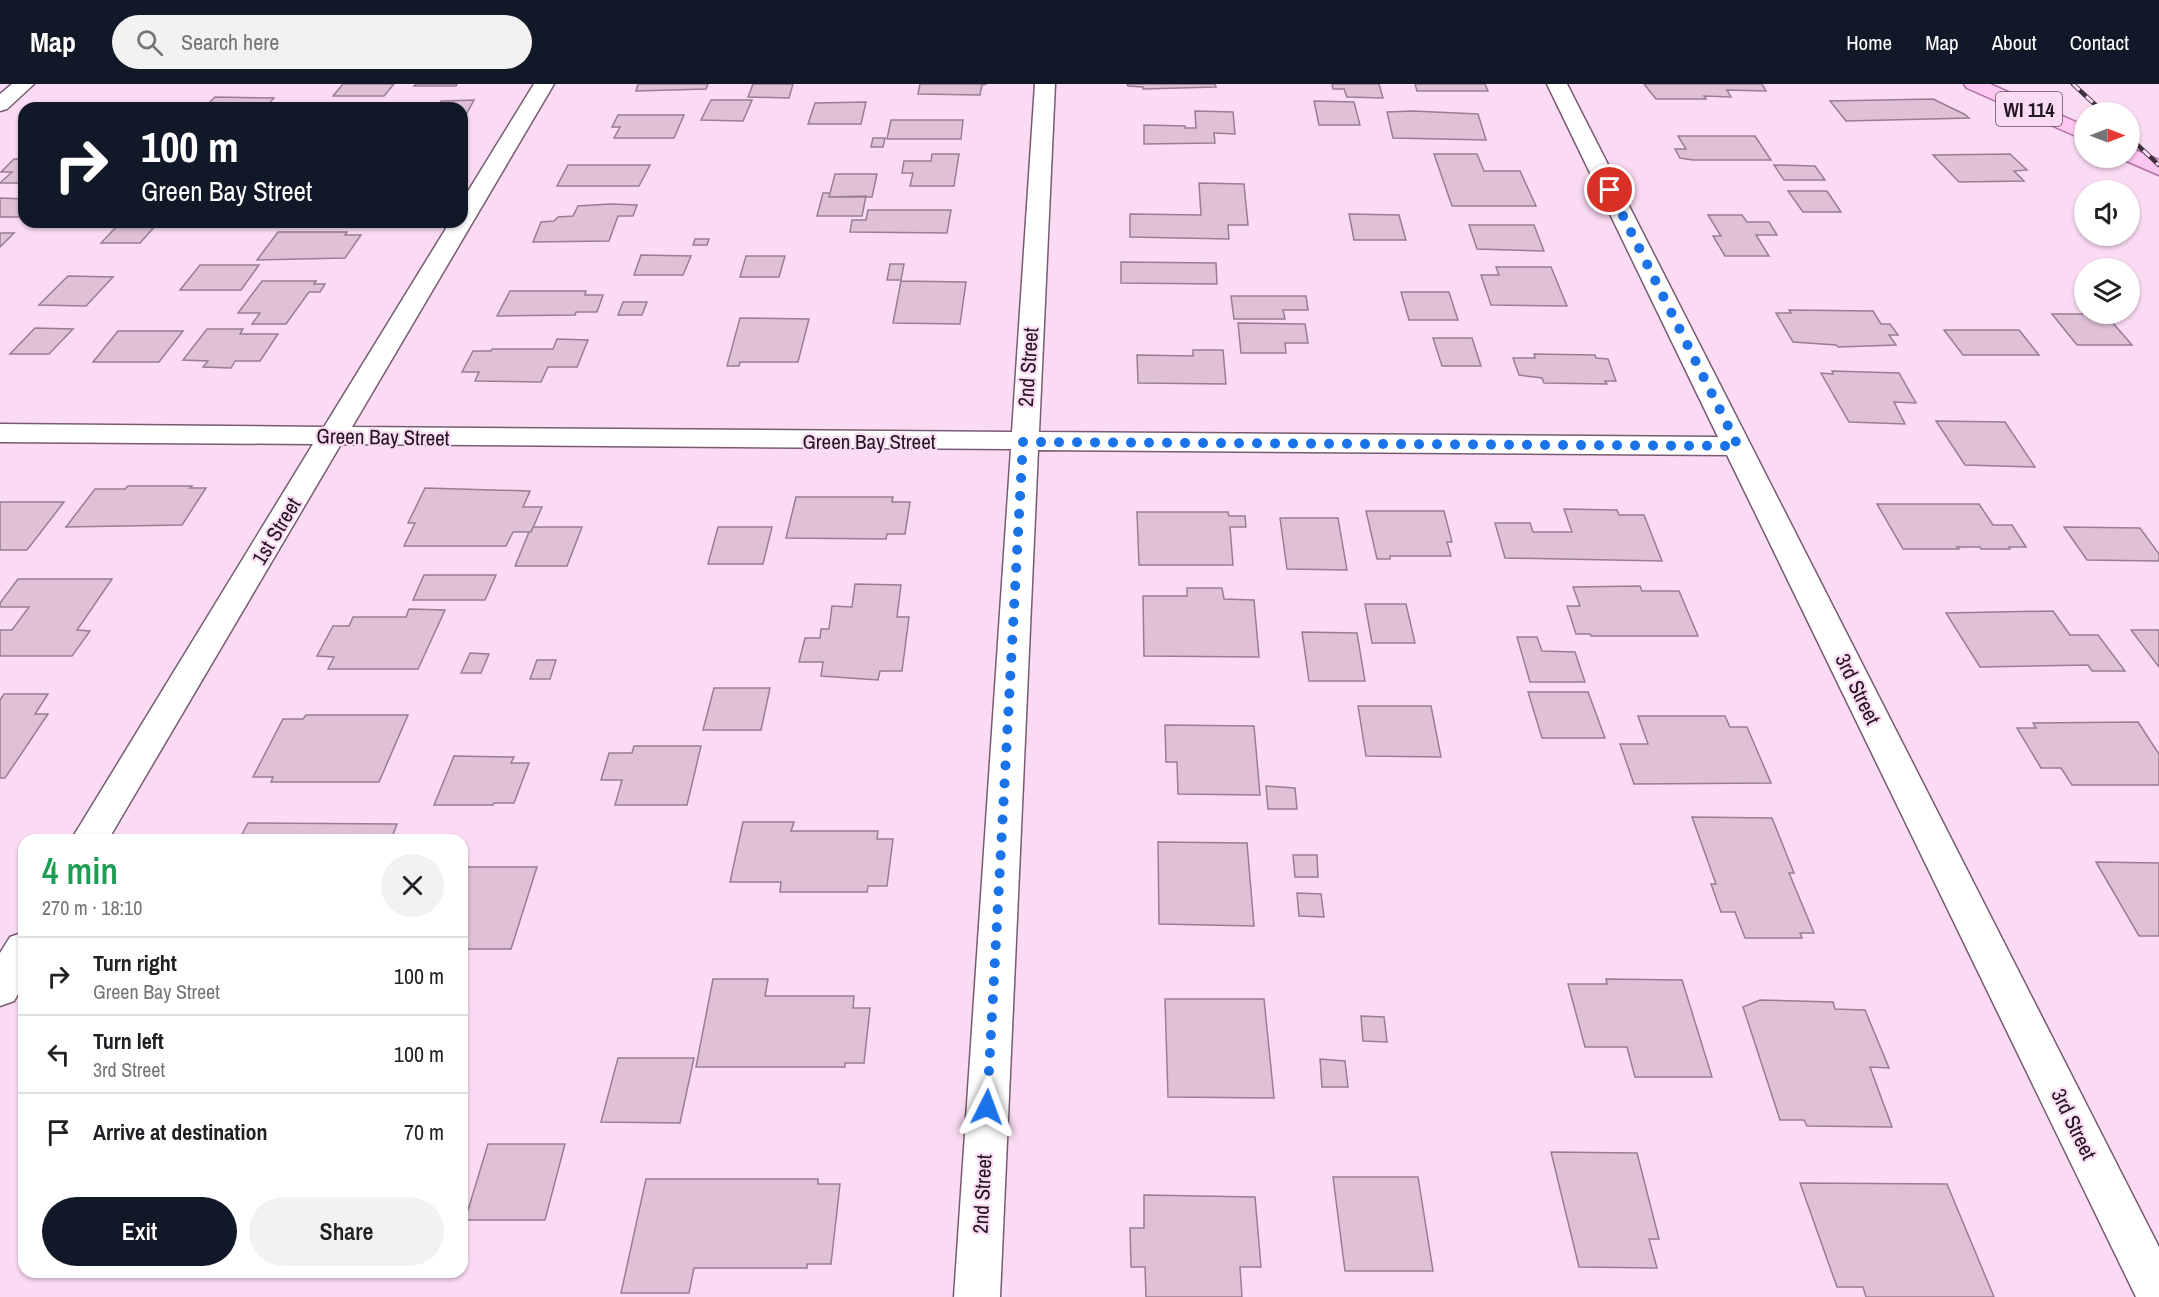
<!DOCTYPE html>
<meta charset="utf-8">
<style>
body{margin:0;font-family:"Archivo Narrow",sans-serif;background:#f2f2f2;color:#202124;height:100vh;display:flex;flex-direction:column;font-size:22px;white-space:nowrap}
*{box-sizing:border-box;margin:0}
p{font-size:20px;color:#757577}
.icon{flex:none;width:33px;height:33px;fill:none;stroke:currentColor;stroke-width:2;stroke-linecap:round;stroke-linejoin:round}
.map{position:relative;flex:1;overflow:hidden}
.details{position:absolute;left:18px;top:750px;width:450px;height:444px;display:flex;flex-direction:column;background:#fff;border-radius:18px;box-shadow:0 2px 4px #0004}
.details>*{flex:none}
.hud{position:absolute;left:18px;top:18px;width:450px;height:126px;border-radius:18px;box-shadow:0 2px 4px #0004;background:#111827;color:#fff;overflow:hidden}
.needle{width:39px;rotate:90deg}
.fabs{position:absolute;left:2074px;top:18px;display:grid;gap:12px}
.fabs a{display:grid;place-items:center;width:66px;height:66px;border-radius:50%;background:#fff;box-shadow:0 2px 4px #0004;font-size:30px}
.pin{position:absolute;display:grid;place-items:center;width:51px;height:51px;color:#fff;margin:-26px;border:3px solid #fff;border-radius:50%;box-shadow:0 2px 6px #0007}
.me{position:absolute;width:66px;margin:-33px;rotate:3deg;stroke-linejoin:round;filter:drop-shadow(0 0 4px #0008)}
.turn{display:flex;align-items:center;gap:21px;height:126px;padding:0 24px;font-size:27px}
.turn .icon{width:78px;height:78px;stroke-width:2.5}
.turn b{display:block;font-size:42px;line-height:51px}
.round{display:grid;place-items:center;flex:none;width:63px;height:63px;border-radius:32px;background:#f2f2f2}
.head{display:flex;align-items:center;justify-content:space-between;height:102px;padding:0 24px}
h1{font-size:36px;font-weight:600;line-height:45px;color:#1e9e55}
.button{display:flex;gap:12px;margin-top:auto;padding:12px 24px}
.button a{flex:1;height:69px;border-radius:36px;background:#111827;color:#fff;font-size:24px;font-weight:600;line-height:69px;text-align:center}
.button a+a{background:#f2f2f2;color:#202124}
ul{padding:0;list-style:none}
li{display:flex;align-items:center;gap:18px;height:78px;padding:0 24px;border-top:2px solid #e0e0e0}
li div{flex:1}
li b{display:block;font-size:22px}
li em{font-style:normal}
header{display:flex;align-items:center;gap:36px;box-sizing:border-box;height:84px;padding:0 30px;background:#111827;color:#fff}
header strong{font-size:28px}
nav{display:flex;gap:33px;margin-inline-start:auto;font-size:21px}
.search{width:420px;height:54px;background:#f2f2f2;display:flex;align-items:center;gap:15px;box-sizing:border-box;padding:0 21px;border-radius:33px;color:#757577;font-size:22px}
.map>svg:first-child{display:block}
.building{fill:#dfc0d7;stroke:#9a7d92;stroke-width:1.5}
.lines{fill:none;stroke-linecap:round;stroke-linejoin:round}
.street-casing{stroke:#775c71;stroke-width:3}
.primary-casing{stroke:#af71a1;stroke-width:3}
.street{fill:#fff;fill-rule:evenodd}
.primary{fill:#fdc7f1;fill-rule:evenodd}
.rail-casing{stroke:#3f313c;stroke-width:4.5}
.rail{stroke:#fbdbf3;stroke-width:3;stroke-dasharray:9;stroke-linecap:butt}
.route{stroke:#1a73e8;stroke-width:10;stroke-dasharray:0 18}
.labels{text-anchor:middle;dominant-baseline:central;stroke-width:4.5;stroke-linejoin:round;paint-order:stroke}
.shield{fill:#fbdbf3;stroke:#63525f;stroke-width:1.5}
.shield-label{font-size:20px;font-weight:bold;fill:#221720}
.street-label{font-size:21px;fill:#221720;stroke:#fbdbf3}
</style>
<header>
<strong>Map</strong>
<div class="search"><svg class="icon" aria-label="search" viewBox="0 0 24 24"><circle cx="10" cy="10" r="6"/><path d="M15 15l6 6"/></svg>Search here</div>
<nav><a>Home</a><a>Map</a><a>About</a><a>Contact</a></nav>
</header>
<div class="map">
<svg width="2159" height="1213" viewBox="0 0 2159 1213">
<rect width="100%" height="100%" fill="#fbdbf3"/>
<path class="building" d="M343,0H394L384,12H333Z
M416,0H457L456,2H414Z
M638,0H708L706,5L636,7Z
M753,0H793L789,14L748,13Z
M920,0H987L982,1L980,11L918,10Z
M1127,0H1215L1216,3L1143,5V3L1128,2Z
M1332,0H1379L1383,14L1347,13L1344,5H1333Z
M1415,0H1485L1488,7H1417Z
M1644,0H1762L1766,7L1727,6L1731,13L1704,12L1706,15H1656Z
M215,13L274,14L265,24H204Z
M1933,15L1964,30L1969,34L1846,37L1830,17Z
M474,16L467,29H462V24H437L441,17Z
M711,16H752L743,37L701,36Z
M1314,17L1354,18L1360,41H1319Z
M866,18L861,40H808L815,19Z
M1195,27L1233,28L1235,50L1214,49L1215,59L1144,60V41L1185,42V44H1196Z
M1413,27L1478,30L1486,56L1393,54L1387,28Z
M618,31H684L674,54H614L620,43H612Z
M891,36H963L961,55H887Z
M1678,52H1755L1771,76H1693L1680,74L1675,65H1686Z
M873,54H885L883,63H871Z
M932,70H959L954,102H910L913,89H902L904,77H931Z
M1434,70H1477L1484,87H1520L1536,122H1452Z
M2010,70L2027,86L2014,87L2024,97L1959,98L1933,71Z
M14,75H24V99H0L12,88H1Z
M568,81H650L639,102H557Z
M1774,81L1815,82L1825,96H1784Z
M835,90H877L872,113H829Z
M1199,99L1244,100L1248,141H1228L1229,155L1130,153V130L1201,131Z
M1788,107H1827L1841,128H1803Z
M823,109H830L829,113L866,112L862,132H817Z
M0,114L24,115V133H0Z
M610,120L637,121L633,132H618L609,157L533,158L541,138L554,137L558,133L573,132L578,122Z
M868,126H951L947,149L850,148L852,136H866Z
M1349,130L1399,131L1406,156H1354Z
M1708,131H1742L1747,138H1769L1777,151H1756L1769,172H1725L1713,152H1721Z
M214,138H262L260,141L212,140Z
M119,140H157L140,159H101Z
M1469,141H1534L1544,167L1477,165Z
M278,148H347L345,151H361L345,174L257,176Z
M0,149H14L0,163Z
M695,155H709L707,161H693Z
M641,171L691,172L683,191H634Z
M746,172H785L779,193H740Z
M1121,178L1216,179L1217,200L1121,199Z
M890,180H904L901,196H887Z
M200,181H259L241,206H180Z
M1496,183H1551L1567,222L1491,221L1481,191H1499Z
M68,192L113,193L86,222L39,221Z
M262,197H316L314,200H325L320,208H309L286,240H252L260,229H238Z
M901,197L966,198L960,240L893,239Z
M510,207H586L585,211H603L597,228H576L575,231L497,232Z
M1401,208H1449L1458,236H1409Z
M1231,212H1306L1308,226H1283L1285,235H1234Z
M623,218H647L642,231H618Z
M1789,226L1873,227L1881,240H1890L1898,251H1889L1896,261L1838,263L1836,261L1793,258L1776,229H1791Z
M2052,230H2105L2132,261H2077Z
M740,234L809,235L798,278H740L739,282H727Z
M1238,239L1305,240L1308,259H1285L1286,269H1241Z
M35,244L73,245L49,270H10Z
M207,245H243L240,250H278L260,277H235L231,284L203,283L208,277L183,276Z
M1944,246H2019L2039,271H1963Z
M118,247H183L159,278H93Z
M1433,254H1472L1481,282H1442Z
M557,255L588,256L577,283H548L541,298L475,297L479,288H462L473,267H491L492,265H553Z
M1193,266H1223L1226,300L1138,299L1137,271L1193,272Z
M1534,270L1595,271L1596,274L1608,275L1616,297H1605L1607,300L1544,299L1542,294L1519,291L1513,274H1535Z
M1832,287L1899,289L1916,319L1894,318L1905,340L1849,338L1821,289L1833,290Z
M1936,337L2005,338L2035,383L1965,381Z
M128,402H192L190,404H206L182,441L66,443L95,405H125Z
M425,404L530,407L523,423H542L531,448H513L506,462H404L415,439H408Z
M796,413H893L892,418H910L905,450H887L886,455L786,454Z
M0,418H64L27,466H0Z
M1877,420H1979L1993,441H2012L2026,463H2009L2010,465H1981L1980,463H1957L1959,465H1903Z
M1564,425L1617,426L1619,431H1644L1662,477L1505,474L1495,439H1530L1533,448H1572Z
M1366,427H1444L1452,458H1447L1451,472H1390V475H1377Z
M1137,428H1228L1229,432H1245L1246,443H1230L1233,481H1139Z
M1280,434H1338L1347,486L1287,485Z
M533,443H582L567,482H515L529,448H531Z
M718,443H772L763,480H708Z
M2064,443L2140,444L2159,470V477L2087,476Z
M424,491H496L485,516H413Z
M18,495H112L77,546L90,547L72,572H0V546H12L29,523H0V519Z
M855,500L901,501L897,533H909L902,587H880L878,596L821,592L823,578H799L805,554H820L821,545H829L832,522L852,523Z
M1640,502L1642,507H1679L1698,552H1591L1590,550H1576L1567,522H1580L1573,503Z
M1187,504H1222L1224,515L1254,516L1259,573L1144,572L1143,512H1187Z
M1365,520H1406L1415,559H1372Z
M409,525L445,526L418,585H328L334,573L317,572L333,542H349L353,533H406Z
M2053,527L2070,551H2098L2125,587H2092L2088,581L1980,583L1946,529Z
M2131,546H2159V583Z
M1302,548L1357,549L1365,597H1309Z
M1517,553H1537L1542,567L1575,568L1585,598H1530Z
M470,569L489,570L481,589H461Z
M537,576H556L550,595H530Z
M714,604H770L761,646H703Z
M1528,608H1588L1605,654H1542Z
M4,610H48L35,630H48L5,694H0V616Z
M1358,622H1431L1441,673L1366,672Z
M306,631H408L379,698H271L273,693H253L283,635H303Z
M1638,632H1725L1730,643H1747L1771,699L1634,700L1620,660H1648Z
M2138,638L2159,670V701H2072L2061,684H2041L2017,644H2036L2033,639Z
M1165,641L1254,642L1260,711L1178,710L1177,678H1166Z
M634,662H701L687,721H615L622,696H601L609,669H632Z
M454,672L514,673L511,679H529L514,719H494L493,721H434Z
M1266,702L1295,704L1297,725H1268Z
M1692,733L1772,734L1794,789H1789L1814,849H1800L1802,854H1745L1735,828H1721L1711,800H1716Z
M743,738H794L791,747H878L877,755H893L887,802H868L867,808H780L781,798H730Z
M248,739L397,740L391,756H239Z
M1158,758L1247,759L1254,842L1159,840Z
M1293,771H1317L1318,793H1295Z
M2096,778L2159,779V852H2139Z
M462,783H537L511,865H462Z
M1297,809L1321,810L1324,833L1299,832Z
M713,895H768L765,912H854L853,924H870L864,979H845V983H696Z
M1606,895L1682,896L1712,993H1635L1627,963H1585L1568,900H1607Z
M1165,915H1264L1274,1014L1168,1013Z
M1760,916L1833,918L1835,925L1865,926L1889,984L1870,983L1892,1043L1807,1042L1804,1036H1780L1743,923Z
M1361,932L1384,933L1387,958L1363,957Z
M618,974H694L680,1039L601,1038Z
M1320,975L1345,977L1348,1003H1322Z
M488,1060H565L545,1136H465Z
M1551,1068L1637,1069L1659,1155H1649L1657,1184L1579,1183Z
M1333,1093H1418L1433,1187H1345Z
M646,1095H818V1100H840L831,1180H807V1184H694L689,1209H621Z
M1800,1099L1947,1100L1994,1213H1866L1863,1203H1837Z
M1144,1111L1255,1113L1261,1183H1240L1242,1213H1146L1145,1183H1131L1130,1144H1144Z
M52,1188H159L51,1191Z"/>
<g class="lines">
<g class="street-casing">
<path id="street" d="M12,0H34L7,25L0,27V10Z
M534,0H554L352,343L1012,348L1035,0H1055L1039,348L1718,353L1547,0H1567L2159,1163V1213H2136L1727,371L1038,366L1000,1213H954L1011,365L341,360L108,756H71L313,360L0,358V340L324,343L450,138H462V117Z
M24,848V900L14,917L0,922V869L10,853Z"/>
</g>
<g class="primary-casing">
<path id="primary" d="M1964,0H1990L2085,42V56L1967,4Z
M2130,64L2159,76V91L2122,75L2130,74Z"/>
</g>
<use href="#street" class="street"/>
<use href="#primary" class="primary"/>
<g class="rail-casing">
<path id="rail" d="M2073,0L2103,28
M2130,54L2159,81"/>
</g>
<use href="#rail" class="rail"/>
</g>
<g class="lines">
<path class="route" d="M987,1023L1023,358L1738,362L1610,106"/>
</g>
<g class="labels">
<rect class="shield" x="1996" y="8" width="66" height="34" rx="4.5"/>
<g class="shield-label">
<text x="2029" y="25">WI 114</text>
</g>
<g class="street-label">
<text transform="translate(1028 283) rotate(-86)">2nd Street</text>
<text transform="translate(383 353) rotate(1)">Green Bay Street</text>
<text x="869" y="357">Green Bay Street</text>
<text transform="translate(276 447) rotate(-59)">1st Street</text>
<text transform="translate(1858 605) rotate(64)">3rd Street</text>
<text transform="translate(2074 1040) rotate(64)">3rd Street</text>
<text transform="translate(982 1110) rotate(-87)">2nd Street</text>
</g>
</g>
</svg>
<div class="fabs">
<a><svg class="needle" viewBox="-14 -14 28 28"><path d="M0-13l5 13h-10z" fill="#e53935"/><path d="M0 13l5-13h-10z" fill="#757577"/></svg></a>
<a><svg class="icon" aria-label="sound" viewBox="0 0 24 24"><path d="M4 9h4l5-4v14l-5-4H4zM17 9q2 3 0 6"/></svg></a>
<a><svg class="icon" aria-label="layers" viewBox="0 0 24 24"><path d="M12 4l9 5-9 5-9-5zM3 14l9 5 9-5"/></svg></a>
</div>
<div class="pin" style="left:1610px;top:106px;background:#d93025"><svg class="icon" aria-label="arrive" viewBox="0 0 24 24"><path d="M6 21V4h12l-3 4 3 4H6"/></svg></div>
<svg class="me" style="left:987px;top:1023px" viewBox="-20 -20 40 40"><path d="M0-17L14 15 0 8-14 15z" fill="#1a73e8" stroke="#fff" stroke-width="4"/></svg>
<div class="hud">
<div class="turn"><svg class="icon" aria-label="right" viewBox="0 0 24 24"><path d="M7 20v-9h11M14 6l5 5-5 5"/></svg><div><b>100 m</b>Green Bay Street</div></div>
</div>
<section class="details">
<div class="head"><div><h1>4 min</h1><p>270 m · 18:10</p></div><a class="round"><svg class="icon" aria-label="close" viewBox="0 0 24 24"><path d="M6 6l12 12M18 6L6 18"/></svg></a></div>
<ul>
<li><svg class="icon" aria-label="right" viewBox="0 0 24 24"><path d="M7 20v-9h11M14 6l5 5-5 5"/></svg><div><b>Turn right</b><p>Green Bay Street</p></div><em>100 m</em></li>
<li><svg class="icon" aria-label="left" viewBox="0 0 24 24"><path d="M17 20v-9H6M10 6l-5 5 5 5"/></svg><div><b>Turn left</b><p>3rd Street</p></div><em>100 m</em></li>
<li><svg class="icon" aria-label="arrive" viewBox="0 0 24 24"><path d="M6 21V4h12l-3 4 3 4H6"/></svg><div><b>Arrive at destination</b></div><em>70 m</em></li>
</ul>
<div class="button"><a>Exit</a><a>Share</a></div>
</section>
</div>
